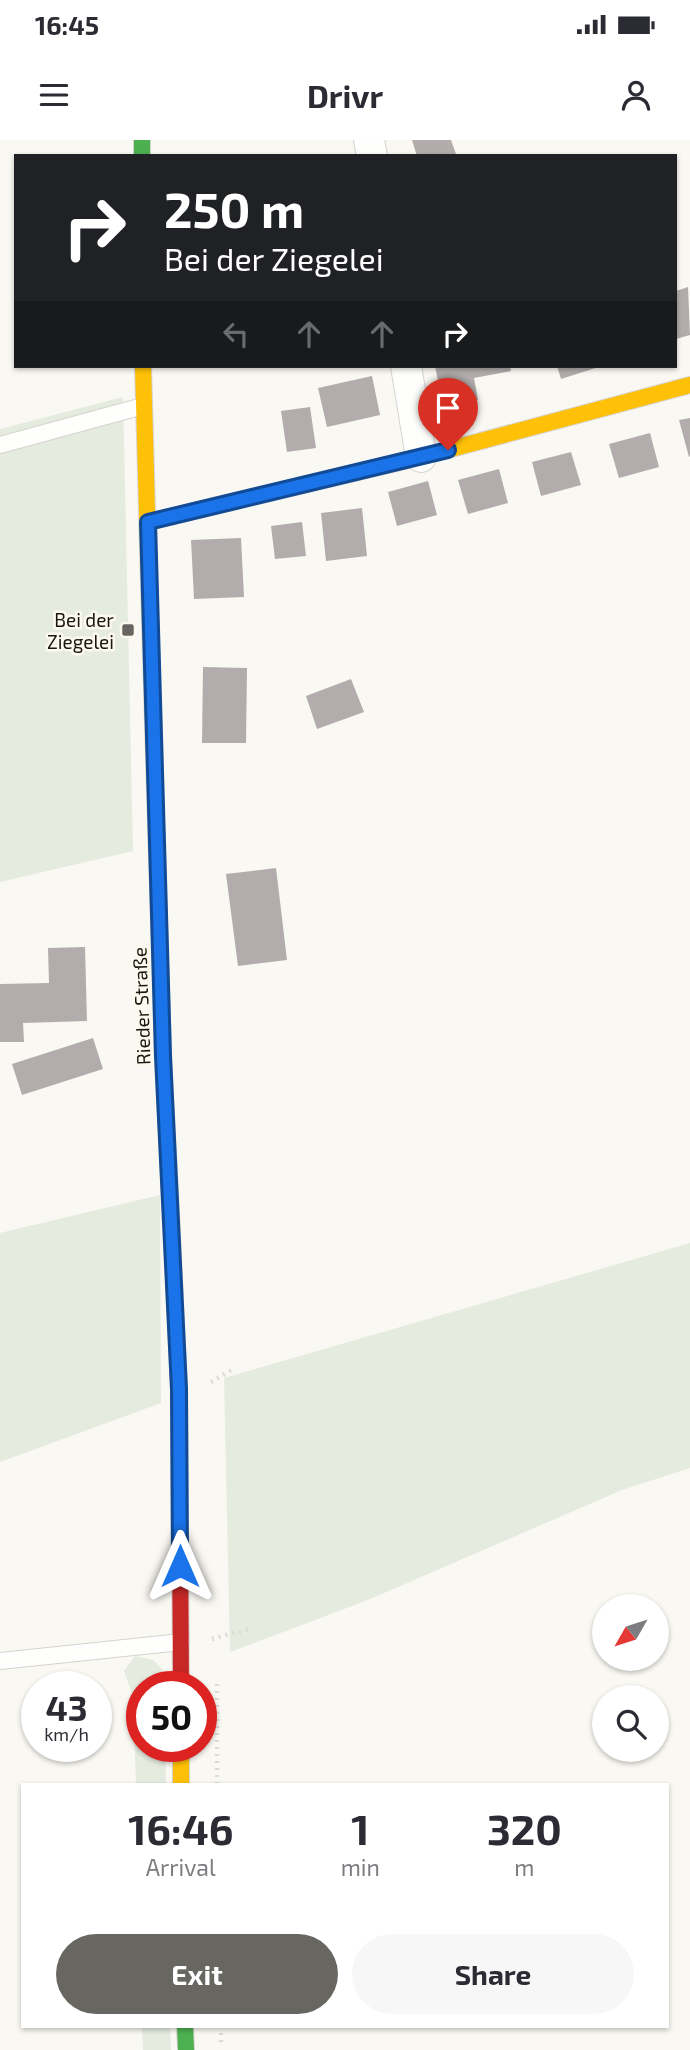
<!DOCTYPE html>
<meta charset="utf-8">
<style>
body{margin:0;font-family:"Exo 2",sans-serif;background:#f7f7f7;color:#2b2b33;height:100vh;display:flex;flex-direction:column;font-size:26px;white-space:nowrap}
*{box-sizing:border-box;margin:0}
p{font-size:23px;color:#7c7c81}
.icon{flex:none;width:38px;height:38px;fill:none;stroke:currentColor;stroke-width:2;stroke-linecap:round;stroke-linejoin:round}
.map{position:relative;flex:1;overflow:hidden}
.details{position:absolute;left:21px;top:1643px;width:648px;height:245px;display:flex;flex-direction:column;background:#fff;border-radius:0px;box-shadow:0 2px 5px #0004}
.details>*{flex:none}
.top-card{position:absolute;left:14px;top:14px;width:663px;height:214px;border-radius:0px;box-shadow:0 2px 5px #0004;background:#202124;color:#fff;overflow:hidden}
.needle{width:46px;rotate:231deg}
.tools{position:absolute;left:592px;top:1454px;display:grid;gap:14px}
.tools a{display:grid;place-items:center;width:77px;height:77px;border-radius:50%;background:#fff;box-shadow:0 2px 5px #0004;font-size:35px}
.speed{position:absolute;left:21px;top:1531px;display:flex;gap:14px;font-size:35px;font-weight:700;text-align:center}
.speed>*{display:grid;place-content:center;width:91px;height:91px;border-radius:50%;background:#fff;box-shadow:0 2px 5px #0004;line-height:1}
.speed small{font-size:18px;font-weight:400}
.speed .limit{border:10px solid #d22;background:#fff;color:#111}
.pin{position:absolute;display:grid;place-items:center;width:60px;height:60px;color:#fff;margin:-72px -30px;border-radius:50% 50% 50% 0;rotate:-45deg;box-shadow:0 0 7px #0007}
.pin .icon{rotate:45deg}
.me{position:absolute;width:77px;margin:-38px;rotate:0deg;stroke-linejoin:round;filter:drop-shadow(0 0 5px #0008)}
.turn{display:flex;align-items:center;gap:24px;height:147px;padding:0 35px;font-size:32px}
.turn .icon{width:91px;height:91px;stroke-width:2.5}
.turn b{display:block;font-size:49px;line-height:60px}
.lanes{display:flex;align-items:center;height:66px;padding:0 35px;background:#0003;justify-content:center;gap:35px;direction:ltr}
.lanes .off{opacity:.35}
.eta{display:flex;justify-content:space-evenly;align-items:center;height:119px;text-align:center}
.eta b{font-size:42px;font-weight:700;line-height:49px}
.primary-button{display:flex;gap:14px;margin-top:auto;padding:14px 35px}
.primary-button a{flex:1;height:80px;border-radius:42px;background:#686660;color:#fff;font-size:28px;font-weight:700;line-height:80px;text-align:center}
.primary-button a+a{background:#f7f7f7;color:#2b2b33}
.status{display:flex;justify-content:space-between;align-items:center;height:49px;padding:0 35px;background:#fff;direction:ltr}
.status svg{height:19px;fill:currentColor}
header{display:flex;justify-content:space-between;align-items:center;height:91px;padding:0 35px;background:#fff;font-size:32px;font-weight:700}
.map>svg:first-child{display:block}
.green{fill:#e5ebdf}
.building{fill:#b2acac}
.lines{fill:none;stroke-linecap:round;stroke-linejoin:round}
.lane-casing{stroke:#d5d3ce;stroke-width:18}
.street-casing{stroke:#d5d3ce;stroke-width:32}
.fast-casing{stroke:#d5d3ce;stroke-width:18}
.slow-casing{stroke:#d5d3ce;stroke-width:18}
.jam-casing{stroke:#d5d3ce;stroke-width:18}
.path{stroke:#dbdbd9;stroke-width:4.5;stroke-dasharray:2 5;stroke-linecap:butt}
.lane{stroke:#fefefd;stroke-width:16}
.street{stroke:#fefefd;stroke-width:30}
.fast{stroke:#4caf50;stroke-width:16}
.slow{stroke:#ffc107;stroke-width:16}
.jam{stroke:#c62828;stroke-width:16}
.route-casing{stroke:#114b97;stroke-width:18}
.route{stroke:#1a73e8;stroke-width:12}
.poi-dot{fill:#686660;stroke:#fef9ee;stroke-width:2.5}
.labels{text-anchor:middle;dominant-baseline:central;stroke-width:5;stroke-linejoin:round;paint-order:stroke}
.poi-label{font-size:19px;fill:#191712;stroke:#fef9ee;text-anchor:end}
.street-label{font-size:19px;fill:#191712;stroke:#fef9ee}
</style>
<div class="status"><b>16:45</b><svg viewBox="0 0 49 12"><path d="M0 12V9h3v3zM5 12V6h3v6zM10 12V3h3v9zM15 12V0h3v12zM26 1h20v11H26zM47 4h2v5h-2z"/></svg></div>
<header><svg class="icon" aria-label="menu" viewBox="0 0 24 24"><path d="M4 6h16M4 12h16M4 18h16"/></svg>Drivr<svg class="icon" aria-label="person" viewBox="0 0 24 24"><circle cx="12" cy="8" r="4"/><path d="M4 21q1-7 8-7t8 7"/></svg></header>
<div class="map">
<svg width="690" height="1910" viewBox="0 0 690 1910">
<rect width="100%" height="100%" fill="#faf8f2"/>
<path class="green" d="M123,257L133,711L0,742V289Z
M160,1055L161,1263L0,1322V1093Z
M690,1103V1328L622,1350L368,1460L230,1512L224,1238Z
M135,1516L153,1520L162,1529L163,1547H142V1606L165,1607L166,1645H136L133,1556L124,1531Z
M142,1887H170L171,1910H143Z"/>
<path class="building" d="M412,0H451L456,14L417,16Z
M688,147L690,195L676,199V151Z
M435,226H510L511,231L474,238L478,260L443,266Z
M557,226H602L561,239Z
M372,236L380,275L327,287L318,248Z
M310,267L316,308L287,312L281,271Z
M690,278V316L689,317L679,280Z
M650,293L659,327L619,338L609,304Z
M571,312L581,345L541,356L532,322Z
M499,329L508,363L468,374L458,340Z
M428,341L437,375L397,386L388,352Z
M362,368L367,416L326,421L321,373Z
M302,382L306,416L275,419L271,386Z
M241,398L244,457L194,459L191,400Z
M203,527L247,528L246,603H202Z
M351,539L364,572L317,589L306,556Z
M276,728L287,820L238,826L226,734Z
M85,807L87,881L23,883L24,902H0V844L49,843L48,808Z
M93,898L103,929L22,955L12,924Z"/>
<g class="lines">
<g class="lane-casing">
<path id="lane" d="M0,305L143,266
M0,1521L181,1502"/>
</g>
<g class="street-casing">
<path id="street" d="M369,0L372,16
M406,226L421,317"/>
</g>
<g class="fast-casing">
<path id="fast" d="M142,0V16
M151,514L163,916L171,1074
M185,1886L186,1910"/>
</g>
<g class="slow-casing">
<path id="slow" d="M143,226L151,514
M148,382L421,317L690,245
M181,1606V1645"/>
</g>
<g class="jam-casing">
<path id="jam" d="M171,1074L179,1249L181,1547"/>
</g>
<path class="path" d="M211,1242L235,1228
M212,1499L252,1488
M217,1544V1645
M221,1886V1902"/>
<use href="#lane" class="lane"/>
<use href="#street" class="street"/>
<use href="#fast" class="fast"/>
<use href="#slow" class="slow"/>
<use href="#jam" class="jam"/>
</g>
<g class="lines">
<g class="route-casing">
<path id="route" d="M180,1426L179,1249L163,916L148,382L448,310"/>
</g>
<use href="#route" class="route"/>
</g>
<rect class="poi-dot" x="121" y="483" width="14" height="14" rx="3.5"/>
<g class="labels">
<g class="poi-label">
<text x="114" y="479">Bei der<tspan x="114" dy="22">Ziegelei</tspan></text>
</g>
<g class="street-label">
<text transform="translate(141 866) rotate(-92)">Rieder Straße</text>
</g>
</g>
</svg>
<div class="tools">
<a><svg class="needle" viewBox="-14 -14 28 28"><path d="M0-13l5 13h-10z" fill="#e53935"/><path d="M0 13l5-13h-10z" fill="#7c7c81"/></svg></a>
<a><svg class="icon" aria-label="search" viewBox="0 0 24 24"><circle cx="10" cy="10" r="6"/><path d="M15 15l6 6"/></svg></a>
</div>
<div class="speed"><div>43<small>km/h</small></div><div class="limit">50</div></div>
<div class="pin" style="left:448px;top:310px;background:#d93025"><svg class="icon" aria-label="arrive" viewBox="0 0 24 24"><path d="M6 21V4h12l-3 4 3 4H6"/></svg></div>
<svg class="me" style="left:180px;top:1426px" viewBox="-20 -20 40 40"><path d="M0-17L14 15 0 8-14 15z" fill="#1a73e8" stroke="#fff" stroke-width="4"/></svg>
<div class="top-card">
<div class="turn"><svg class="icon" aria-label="right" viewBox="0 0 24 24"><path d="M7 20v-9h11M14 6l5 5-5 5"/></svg><div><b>250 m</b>Bei der Ziegelei</div></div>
<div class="lanes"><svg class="icon off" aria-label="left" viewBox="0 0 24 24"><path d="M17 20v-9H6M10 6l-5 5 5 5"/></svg><svg class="icon off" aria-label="ahead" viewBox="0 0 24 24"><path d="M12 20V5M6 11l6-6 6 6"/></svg><svg class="icon off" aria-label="ahead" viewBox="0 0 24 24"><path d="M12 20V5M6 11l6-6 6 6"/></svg><svg class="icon" aria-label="right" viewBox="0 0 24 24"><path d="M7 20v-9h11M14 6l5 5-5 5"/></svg></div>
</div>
<section class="details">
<div class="eta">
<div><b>16:46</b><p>Arrival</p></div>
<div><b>1</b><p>min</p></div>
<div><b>320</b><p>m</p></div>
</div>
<div class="primary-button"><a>Exit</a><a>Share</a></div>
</section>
</div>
